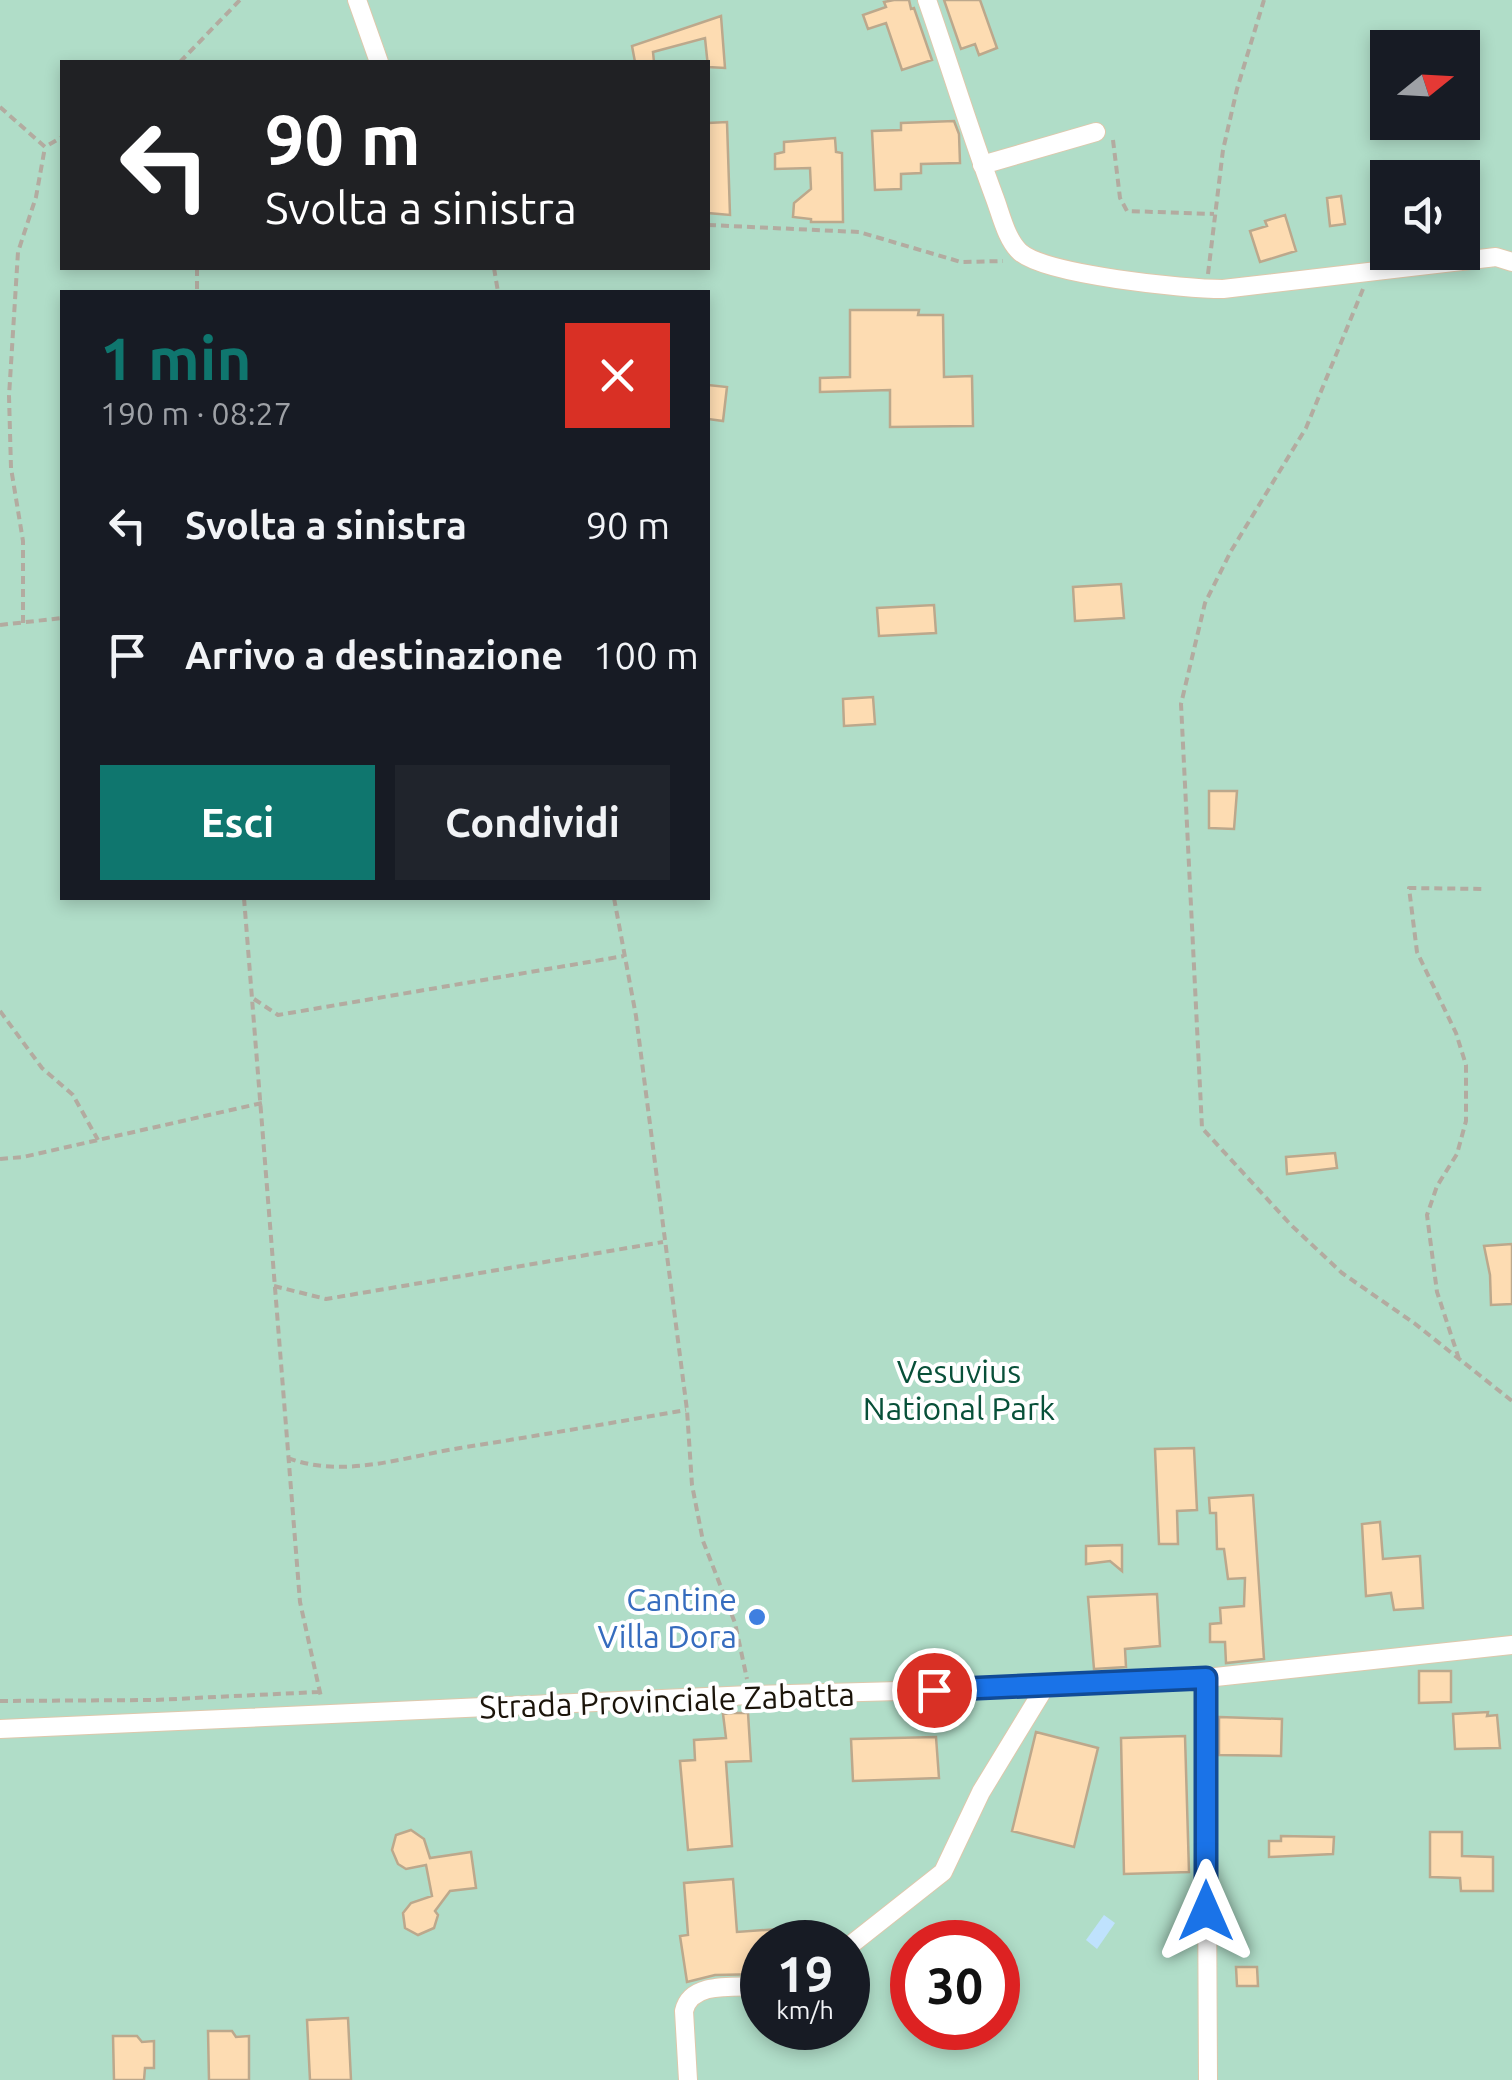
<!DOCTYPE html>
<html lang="it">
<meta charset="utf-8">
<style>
body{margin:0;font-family:Ubuntu,sans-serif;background:#20242c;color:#f1f3f6;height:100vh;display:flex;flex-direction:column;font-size:38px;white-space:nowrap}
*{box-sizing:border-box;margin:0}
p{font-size:32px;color:#9ea1a6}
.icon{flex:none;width:55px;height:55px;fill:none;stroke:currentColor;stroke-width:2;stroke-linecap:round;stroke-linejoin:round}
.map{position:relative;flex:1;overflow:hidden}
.panel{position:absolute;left:60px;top:290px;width:650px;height:610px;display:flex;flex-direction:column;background:#171b24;border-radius:0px;box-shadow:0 5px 15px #0003}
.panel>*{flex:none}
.guide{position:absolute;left:60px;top:60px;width:650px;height:210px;border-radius:0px;box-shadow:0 5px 15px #0003;background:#202124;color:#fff;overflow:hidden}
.needle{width:65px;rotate:72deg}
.fabs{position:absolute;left:1370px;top:30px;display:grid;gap:20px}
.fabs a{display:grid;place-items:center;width:110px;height:110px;border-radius:0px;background:#171b24;box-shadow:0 5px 15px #0003;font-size:50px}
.speed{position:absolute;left:740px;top:1920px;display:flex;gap:20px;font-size:50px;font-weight:700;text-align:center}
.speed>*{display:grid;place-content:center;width:130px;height:130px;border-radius:50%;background:#171b24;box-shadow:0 5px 15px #0003;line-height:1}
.speed small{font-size:25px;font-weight:400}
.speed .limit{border:15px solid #d22;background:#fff;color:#111}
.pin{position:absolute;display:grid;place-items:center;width:85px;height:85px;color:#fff;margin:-42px;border:5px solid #fff;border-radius:50%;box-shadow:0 2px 10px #0007}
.me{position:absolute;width:110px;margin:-55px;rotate:0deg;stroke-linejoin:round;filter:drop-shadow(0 0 8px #0008)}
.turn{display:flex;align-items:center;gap:35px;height:210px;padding:0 40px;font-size:45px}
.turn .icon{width:130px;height:130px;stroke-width:2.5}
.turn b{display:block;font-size:70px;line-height:85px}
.round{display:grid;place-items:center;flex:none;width:105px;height:105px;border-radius:0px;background:#20242c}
.head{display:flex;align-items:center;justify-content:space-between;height:170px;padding:0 40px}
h1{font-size:60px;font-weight:600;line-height:75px;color:#0f766e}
.action{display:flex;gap:20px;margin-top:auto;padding:20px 40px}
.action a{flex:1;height:115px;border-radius:0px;background:#0f766e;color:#fff;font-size:40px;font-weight:600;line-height:115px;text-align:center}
.action a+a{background:#20242c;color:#f1f3f6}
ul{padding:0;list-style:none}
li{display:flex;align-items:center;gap:30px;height:130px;padding:0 40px}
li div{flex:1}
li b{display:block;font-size:38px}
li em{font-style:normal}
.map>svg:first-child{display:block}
.green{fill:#b0ddc8;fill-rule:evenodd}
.water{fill:#bfe2fd}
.building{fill:#fddcb2;stroke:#bca88c;stroke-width:2.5}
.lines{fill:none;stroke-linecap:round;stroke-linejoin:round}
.minor-casing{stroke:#dec8ac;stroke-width:20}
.path{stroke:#b3aba0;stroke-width:4;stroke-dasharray:8 5;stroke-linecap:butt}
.minor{stroke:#fff;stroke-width:18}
.route-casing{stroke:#114b97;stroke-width:25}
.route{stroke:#1a73e8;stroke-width:18}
.shop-dot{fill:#3f7fe0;stroke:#fff;stroke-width:4}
.labels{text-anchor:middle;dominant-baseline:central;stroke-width:8;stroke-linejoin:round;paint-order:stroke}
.park-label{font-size:32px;fill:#085039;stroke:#fff}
.shop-label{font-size:32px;fill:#366cbe;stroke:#fff;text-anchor:end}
.street-label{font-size:32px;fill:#1b140a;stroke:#fff}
</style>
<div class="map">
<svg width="1512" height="2080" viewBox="0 0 1512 2080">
<rect width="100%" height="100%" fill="#fef5ea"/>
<path class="green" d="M0,0H1512V2080H0ZM1388,48H1462V122H1388ZM62,62H708V268H62ZM1388,178H1462V252H1388ZM62,292H708V898H62ZM762,1942H848V2028H762ZM912,1942H998V2028H912Z"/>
<path class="water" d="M1104,1915L1115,1923L1097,1949L1086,1940Z"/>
<path class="building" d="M894,0H909L911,9L914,8L932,60L902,70L886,23L868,29L863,15L886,7L884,2Z
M944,0H980L997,48L979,55L975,44L961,49Z
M721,16L725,68L708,67L705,38L653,52L654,62H635L632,46Z
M954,121L959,134L960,163L921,164V173L901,174V189L875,190L872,131L901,130V123Z
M727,122L730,215L708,213V123Z
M835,138L836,152L842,153L843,222H811V219L793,217L794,203L811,189L810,168L775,169V154L784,152V142Z
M1341,196L1345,224L1330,226L1327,198Z
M1285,215L1296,251L1260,262L1250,231L1267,226L1265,221Z
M850,310H919L918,315H943L944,377L972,376L973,426L890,427V390L820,392V378L850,377Z
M708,385L727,387L723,421L708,419Z
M1121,584L1124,618L1075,621L1073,587Z
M934,605L936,633L879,636L877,608Z
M873,697L875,724L844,726L843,699Z
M1209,791H1237L1234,829L1209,828Z
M1335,1153L1337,1168L1287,1174L1286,1157Z
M1512,1244V1304L1491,1305L1490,1275L1484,1246Z
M1194,1448L1197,1510L1177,1511L1178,1544H1159L1155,1449Z
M1253,1495L1264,1659L1226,1663L1225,1642H1210V1624L1221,1623L1220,1608L1244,1606L1245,1578L1228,1579L1224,1549H1217L1216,1513H1210L1209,1498Z
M1380,1522L1383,1559L1420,1556L1423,1608L1394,1610L1391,1593L1366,1596L1362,1524Z
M1122,1545V1571L1110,1561L1086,1564V1546Z
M1157,1594L1160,1646L1125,1649L1126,1667L1094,1669L1088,1597Z
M1419,1671H1451V1702L1419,1703Z
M1488,1712L1487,1716L1497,1715L1500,1748L1455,1749L1453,1714Z
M733,1713H748L751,1761L726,1762L732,1846L688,1850L680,1761L695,1760L694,1740L726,1738L723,1714Z
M1219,1717L1282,1719L1281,1756L1219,1755Z
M1036,1732L1098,1748L1074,1847L1012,1831Z
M1185,1736L1189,1872L1124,1874L1121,1738Z
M936,1737L939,1778L853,1781L851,1739Z
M411,1830L424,1839L430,1858L471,1852L476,1888L450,1891L435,1911L438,1915L434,1928L418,1935L405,1928L403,1913L411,1903L432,1896L426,1865L406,1869L398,1864L392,1850L396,1835Z
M1430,1832H1462V1856L1493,1857V1891H1461L1460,1878L1430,1877Z
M1281,1836L1334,1837L1333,1854L1269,1857V1841H1281Z
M733,1879L737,1932L793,1928L795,1942H762V1974L715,1975L687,1982L680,1936L688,1935L684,1883Z
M1236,1967H1257L1258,1986H1237Z
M348,2018L351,2080H310L307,2020Z
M208,2031H232L236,2037L249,2036V2080H209Z
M113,2036H137L142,2042L154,2041V2068H145L144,2080H114Z"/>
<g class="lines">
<g class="minor-casing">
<path id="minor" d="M357,0L379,62
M927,0C950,66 970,132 994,196C1001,214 1006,239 1020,252C1046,275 1185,289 1223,289L1496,257L1512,262
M982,165L1096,132
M1206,1678L1208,2080
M0,1729L750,1695L1045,1687L1206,1678L1512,1645
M848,1947L943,1872L981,1792L1045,1687
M688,2080L684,2011C691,1980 737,1988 762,1986"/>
</g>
<path class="path" d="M180,62L240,0
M0,107L45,147L62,137
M1113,140L1120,198L1127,211L1214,214
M708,225L859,232L961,262L1003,261
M197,268V292
M494,268L498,292
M1208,274L1223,150L1237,89L1264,0
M1363,289L1306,428L1231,551L1205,603L1181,704L1202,1128L1291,1225L1342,1273L1414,1323L1512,1401
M23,623V541L11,468L9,396L18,252L36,197L45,147
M0,625L62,618
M244,898L300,1602L321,1697
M614,898L636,1016L687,1410L692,1485L703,1541L735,1623L747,1679
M254,999L278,1015L624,956
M0,1011L42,1068L73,1095L98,1140
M0,1159L23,1157L262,1103
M274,1286L326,1299L663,1242
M1459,1359L1437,1292L1427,1215L1437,1186L1457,1154L1466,1121V1065L1456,1033L1417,952L1409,888L1484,889
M288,1458C343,1479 404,1457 460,1448C536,1436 611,1423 686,1410
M0,1701L154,1700L318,1692"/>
<use href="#minor" class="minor"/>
</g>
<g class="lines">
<g class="route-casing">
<path id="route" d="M934,1690L1206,1678V1911"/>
</g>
<use href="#route" class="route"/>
</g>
<circle class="shop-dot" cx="757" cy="1617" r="10"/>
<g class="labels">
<g class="park-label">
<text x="959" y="1371">Vesuvius<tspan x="959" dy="37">National Park</tspan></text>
</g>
<g class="shop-label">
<text x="737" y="1599">Cantine<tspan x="737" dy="37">Villa Dora</tspan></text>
</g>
<g class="street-label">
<text transform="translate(667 1700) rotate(-2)">Strada Provinciale Zabatta</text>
</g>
</g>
</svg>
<div class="fabs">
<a><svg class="needle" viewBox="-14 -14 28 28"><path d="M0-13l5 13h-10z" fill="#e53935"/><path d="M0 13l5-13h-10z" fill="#9ea1a6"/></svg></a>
<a><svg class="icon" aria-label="sound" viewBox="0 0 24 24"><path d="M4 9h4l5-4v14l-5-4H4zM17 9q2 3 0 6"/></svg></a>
</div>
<div class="speed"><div>19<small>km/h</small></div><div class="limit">30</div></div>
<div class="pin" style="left:934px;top:1690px;background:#d93025"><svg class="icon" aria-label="arrive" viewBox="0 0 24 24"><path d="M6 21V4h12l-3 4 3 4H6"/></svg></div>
<svg class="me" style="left:1206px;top:1911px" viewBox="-20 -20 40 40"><path d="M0-17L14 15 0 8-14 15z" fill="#1a73e8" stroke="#fff" stroke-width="4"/></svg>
<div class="guide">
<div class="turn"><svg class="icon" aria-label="left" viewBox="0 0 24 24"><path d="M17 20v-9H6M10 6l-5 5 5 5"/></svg><div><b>90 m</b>Svolta a sinistra</div></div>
</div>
<section class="panel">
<div class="head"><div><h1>1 min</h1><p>190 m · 08:27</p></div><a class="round" style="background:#d93025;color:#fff"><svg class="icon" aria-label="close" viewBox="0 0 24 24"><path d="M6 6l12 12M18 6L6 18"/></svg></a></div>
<ul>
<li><svg class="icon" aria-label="left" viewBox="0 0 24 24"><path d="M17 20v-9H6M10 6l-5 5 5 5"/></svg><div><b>Svolta a sinistra</b></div><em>90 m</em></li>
<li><svg class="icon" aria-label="arrive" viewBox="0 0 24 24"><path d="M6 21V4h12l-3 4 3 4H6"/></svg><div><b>Arrivo a destinazione</b></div><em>100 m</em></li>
</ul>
<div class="action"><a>Esci</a><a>Condividi</a></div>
</section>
</div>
